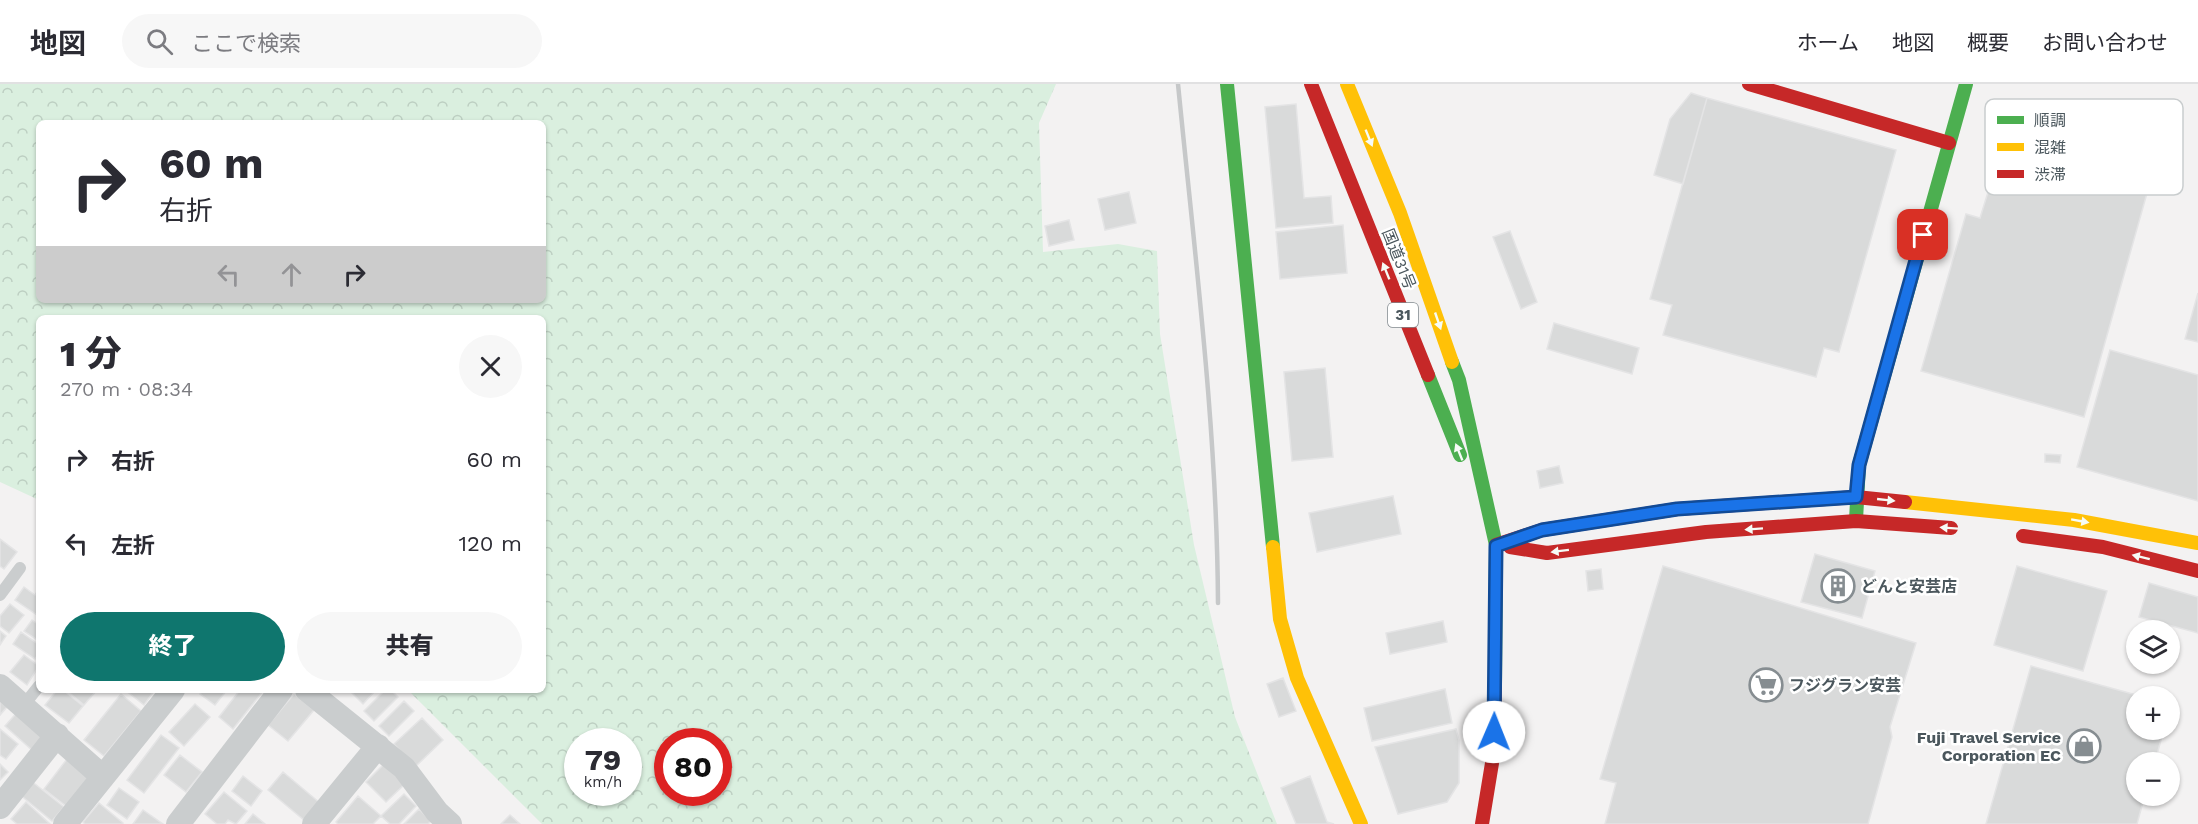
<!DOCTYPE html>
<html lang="ja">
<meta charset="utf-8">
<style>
body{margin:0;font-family:"Work Sans","Noto Sans JP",sans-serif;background:#f7f7f7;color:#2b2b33;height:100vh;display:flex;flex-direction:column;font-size:22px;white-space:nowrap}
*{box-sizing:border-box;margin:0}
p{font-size:20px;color:#7c7c81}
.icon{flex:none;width:33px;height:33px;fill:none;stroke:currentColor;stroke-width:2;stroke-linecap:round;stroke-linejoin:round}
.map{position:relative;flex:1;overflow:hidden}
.panel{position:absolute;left:36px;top:231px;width:510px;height:378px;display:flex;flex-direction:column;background:#fff;border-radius:9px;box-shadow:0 2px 4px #0004}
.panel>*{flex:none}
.top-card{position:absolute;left:36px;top:36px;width:510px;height:183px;border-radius:9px;box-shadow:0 2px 4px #0004;background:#fff;color:#2b2b33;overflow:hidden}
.tools{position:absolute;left:2126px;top:536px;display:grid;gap:12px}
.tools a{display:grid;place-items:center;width:54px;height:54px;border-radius:50%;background:#fff;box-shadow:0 2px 4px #0004;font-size:30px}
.speed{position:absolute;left:564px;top:644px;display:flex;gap:12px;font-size:30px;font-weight:700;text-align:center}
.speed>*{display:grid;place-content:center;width:78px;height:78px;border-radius:50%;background:#fff;box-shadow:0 2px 4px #0004;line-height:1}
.speed small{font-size:15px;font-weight:400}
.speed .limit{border:9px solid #d22;background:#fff;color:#111}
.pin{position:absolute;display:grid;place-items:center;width:51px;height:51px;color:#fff;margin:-26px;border-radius:12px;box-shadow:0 3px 9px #0006}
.me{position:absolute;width:66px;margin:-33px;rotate:1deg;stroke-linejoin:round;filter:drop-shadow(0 0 4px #0008)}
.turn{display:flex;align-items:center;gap:21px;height:126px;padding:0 24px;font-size:27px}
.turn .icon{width:78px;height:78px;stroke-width:2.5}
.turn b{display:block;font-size:42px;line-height:51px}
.lanes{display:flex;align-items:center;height:57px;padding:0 24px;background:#0003;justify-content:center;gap:30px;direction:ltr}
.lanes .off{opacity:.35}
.round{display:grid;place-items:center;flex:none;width:63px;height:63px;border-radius:32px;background:#f7f7f7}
.headline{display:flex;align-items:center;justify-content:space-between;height:102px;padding:0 24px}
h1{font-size:36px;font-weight:800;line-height:45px}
.primary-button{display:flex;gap:12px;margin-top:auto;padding:12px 24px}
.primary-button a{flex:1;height:69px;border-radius:36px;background:#0f766e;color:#fff;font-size:24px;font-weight:800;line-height:69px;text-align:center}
.primary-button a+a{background:#f7f7f7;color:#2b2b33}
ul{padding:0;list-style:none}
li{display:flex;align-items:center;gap:18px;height:84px;padding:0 24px}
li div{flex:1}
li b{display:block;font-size:22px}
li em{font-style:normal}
header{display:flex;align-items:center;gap:36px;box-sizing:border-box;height:84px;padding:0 30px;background:#fff;border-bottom:2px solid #e1e1e2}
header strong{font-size:28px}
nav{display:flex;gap:33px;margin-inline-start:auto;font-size:21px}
.search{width:420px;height:54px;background:#f7f7f7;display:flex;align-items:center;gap:15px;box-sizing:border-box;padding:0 21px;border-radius:33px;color:#7c7c81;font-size:22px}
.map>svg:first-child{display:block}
.forest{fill:url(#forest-crowns);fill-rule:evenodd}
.building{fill:#d9dada;stroke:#e4e4e5;stroke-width:1.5}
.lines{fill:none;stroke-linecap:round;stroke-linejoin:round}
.lane{stroke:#cacdce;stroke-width:12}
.street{stroke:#cacdce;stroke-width:24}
.fast{stroke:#4caf50;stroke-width:14}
.slow{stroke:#ffc107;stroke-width:14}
.jam{stroke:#c62828;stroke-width:14}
.rail{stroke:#c6c8c9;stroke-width:4.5}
.oneway{fill:#f6fbf6}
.route-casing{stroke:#114b97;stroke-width:15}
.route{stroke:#1a73e8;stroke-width:10}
.labels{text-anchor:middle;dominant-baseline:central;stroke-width:5;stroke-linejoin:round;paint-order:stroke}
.shield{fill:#fff;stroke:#81898e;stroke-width:1.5}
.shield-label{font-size:15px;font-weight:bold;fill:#4b575d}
.street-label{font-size:16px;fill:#4b575d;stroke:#fff}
.poi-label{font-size:16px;font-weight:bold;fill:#4b575d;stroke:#fff;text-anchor:start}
.key{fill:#fff;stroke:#c9cdce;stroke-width:1.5}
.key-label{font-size:16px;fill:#4b575d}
</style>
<header>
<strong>地図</strong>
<div class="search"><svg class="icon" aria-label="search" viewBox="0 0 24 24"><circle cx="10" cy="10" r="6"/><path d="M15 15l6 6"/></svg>ここで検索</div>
<nav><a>ホーム</a><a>地図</a><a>概要</a><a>お問い合わせ</a></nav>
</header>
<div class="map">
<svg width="2198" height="740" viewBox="0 0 2198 740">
<defs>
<pattern id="forest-crowns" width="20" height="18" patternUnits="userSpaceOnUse" patternTransform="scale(1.5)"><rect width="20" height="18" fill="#daefdf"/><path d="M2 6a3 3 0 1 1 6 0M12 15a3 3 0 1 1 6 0" fill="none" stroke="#bdcfc2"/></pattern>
</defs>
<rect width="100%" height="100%" fill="#f3f2f2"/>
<path class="forest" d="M0,0H1056L1039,39L1043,168L1118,160L1157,167L1160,250L1194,461L1235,633L1277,740H542L408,606H543V234H39V416L0,398ZM39,39H543V216H39ZM578,657H628V708H578ZM668,657H718V708H668Z"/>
<path class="building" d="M1691,9L1707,14L1683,100L1654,91L1670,35Z
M1707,14L1896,66L1839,268L1824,264L1816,293L1663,251L1672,221L1650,215Z
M1296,20L1304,114L1331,112L1333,139L1276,144L1265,23Z
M2021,59L2151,95L2084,333L1921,287L1966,130L1980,134L1989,105L2007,110Z
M1129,108L1136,139L1105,146L1098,115Z
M1069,136L1074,156L1049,162L1045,142Z
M1343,141L1347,189L1280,195L1276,148Z
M1510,147L1537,218L1521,225L1493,153Z
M2198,209V258L2185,255Z
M1554,239L1639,264L1632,290L1547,265Z
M2110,266L2198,291V417L2077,383Z
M1325,284L1333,373L1292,377L1284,288Z
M2045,370L2061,371L2060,379L2045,378Z
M1559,382L1563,399L1540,404L1537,387Z
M1393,412L1401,450L1317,468L1309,429Z
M0,455L17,468L4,485L0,482Z
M1815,470L1875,487L1862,534L1801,518Z
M1663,482L1916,559L1890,643L1892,653L1868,740H1605L1616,699L1600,695Z
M2017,482L2107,507L2083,587L1994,561Z
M1601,485L1603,505L1588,507L1586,487Z
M2149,499L2198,513V549L2139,533Z
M24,503L35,511L39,504V528L37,531L15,516Z
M10,520L24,531L9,549L0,542V532Z
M32,536L39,541V557L24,547Z
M1443,537L1447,558L1390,570L1386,549Z
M0,547L6,552L0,561Z
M21,548L39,561V569L35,575L13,560Z
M24,571L39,582L27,601L10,588Z
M2031,582L2140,612H2136V645H2164L2155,678H2136V711H2145L2137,740H1986Z
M1283,594L1296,627L1279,633L1267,600Z
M1445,605L1452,639L1372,657L1364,624Z
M57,606H63L83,622L69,639L45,621Z
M66,606H97L84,621Z
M125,606H153L154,607L144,621Z
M203,606H227L215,621L200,610Z
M240,606H264L233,645L219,633Z
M349,606H376L363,620Z
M385,606H391L398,613L374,637L364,627Z
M121,610L141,627L104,672L84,656Z
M294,610L314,626L288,657L268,641Z
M0,617L7,623L0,631Z
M404,617L414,627L389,652L379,642Z
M195,620L210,633L184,662L169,648Z
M20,625L49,649L33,667L5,642Z
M422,634L443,656L415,683L394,660Z
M0,645L18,660L6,675L0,671Z
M1456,645L1459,656V699L1447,718L1398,730L1375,663Z
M161,651L179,664L144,709L127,696Z
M180,671L202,688L186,708L164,691Z
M67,675L89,693L66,722L44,705Z
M0,680L8,688L0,696Z
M384,680L405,700L386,718L366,698Z
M283,688L320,719L305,737L268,706Z
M243,692L262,707L251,722L232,707Z
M1310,692L1327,738L1334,740H1296L1281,704Z
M30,696L64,723L52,737L19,710Z
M119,704L139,718L127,735L107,721Z
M224,708L247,727L236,740L228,736L225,740H217L205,730Z
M404,710L416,722L399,740H390L381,732Z
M358,712L381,732L373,740H338L336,738Z
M26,718L50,740H17L11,735Z
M99,719L123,739L122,740H85L83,738Z
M419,725L431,737L428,740H404Z
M143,726L163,740H133Z
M253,730L265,740H245Z
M510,731L520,740H501Z"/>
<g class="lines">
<path class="lane" d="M0,511L20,484
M23,622L39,602"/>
<path class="street" d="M0,602L103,693
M307,606L404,684L437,728L450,740
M0,723L57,651
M65,740L173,606
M178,740L281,606
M314,740L378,662"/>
<path class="fast" d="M1227,0L1273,463
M1452,278L1459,296L1496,461L1495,600
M1428,291L1460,371
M1856,436L1859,381L1966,0"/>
<path class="slow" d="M1347,0L1400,129L1452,278
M1905,418L2074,436L2198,459
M1273,463L1280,535L1297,594L1361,740"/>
<path class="jam" d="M1311,0L1428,291
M1749,0L1949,59
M2023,452L2103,463L2198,487
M1496,461L1542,446L1677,425L1856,413L1905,418
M1510,463L1547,469L1706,448L1856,437L1951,444
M1482,740L1494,667L1495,600"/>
<path class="rail" d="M1178,0C1195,173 1217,345 1218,519"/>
</g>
<defs><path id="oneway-solid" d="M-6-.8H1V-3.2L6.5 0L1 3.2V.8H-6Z" transform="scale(1.5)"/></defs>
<g class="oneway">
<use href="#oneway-solid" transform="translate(1369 54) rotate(68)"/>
<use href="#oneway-solid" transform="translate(1386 187) rotate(-112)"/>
<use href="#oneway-solid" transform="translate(1438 237) rotate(71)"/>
<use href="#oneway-solid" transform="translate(1459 368) rotate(-112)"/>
<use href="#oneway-solid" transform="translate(1886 416) rotate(6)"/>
<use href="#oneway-solid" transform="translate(2080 437) rotate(10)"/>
<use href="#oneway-solid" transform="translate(1949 444) rotate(-176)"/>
<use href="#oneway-solid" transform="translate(1754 445) rotate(176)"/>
<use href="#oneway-solid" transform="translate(1560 467) rotate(173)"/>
<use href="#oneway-solid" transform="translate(2141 473) rotate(-166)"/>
</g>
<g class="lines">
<g class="route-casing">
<path id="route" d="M1494,648L1496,462L1542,446L1677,425L1856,413L1859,381L1923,151"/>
</g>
<use href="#route" class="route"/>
</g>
<defs>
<g id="building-ring" transform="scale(1.725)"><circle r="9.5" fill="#fff" stroke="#868d91" stroke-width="1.5"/><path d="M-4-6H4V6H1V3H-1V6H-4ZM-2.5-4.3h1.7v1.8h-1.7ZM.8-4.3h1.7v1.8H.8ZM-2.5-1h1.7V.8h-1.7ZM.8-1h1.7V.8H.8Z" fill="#868d91"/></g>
<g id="supermarket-ring" transform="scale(1.725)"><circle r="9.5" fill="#fff" stroke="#868d91" stroke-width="1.5"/><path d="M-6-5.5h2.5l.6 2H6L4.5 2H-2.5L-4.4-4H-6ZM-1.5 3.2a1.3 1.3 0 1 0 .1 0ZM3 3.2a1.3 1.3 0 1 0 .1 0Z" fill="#868d91"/></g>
<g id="shop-ring" transform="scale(1.725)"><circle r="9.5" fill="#fff" stroke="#868d91" stroke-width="1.5"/><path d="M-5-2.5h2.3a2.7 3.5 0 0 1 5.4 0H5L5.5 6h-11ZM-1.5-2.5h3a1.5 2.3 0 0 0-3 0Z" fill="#868d91"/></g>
</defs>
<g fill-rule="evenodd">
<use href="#building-ring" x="1838" y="502"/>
<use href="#supermarket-ring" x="1766" y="601"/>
<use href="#shop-ring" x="2084" y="662"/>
</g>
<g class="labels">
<rect class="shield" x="1388" y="219" width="30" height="24" rx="4.5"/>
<g class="shield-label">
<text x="1403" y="231">31</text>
</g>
<g class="street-label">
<text transform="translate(1399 175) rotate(68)">国道31号</text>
</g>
<g class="poi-label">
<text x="1861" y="502">どんと安芸店</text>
<text x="1789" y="601">フジグラン安芸</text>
<text x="2061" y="653" text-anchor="end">Fuji Travel Service<tspan x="2061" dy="18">Corporation EC</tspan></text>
</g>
</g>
<rect x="1985" y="15" width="198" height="96" rx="9" class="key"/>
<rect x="1997" y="32" width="27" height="8" fill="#4caf50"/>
<rect x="1997" y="59" width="27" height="8" fill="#ffc107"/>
<rect x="1997" y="86" width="27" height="8" fill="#c62828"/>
<g class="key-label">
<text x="2034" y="42">順調</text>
<text x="2034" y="69">混雑</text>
<text x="2034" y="96">渋滞</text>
</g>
</svg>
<div class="tools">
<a><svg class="icon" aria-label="layers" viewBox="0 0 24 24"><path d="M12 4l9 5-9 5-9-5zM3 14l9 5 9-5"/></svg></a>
<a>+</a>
<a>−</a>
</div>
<div class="speed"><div>79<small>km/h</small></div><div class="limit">80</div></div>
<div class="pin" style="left:1923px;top:151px;background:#d93025"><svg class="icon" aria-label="arrive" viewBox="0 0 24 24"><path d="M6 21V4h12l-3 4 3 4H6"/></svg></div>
<svg class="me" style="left:1494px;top:648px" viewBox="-20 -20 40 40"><circle r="19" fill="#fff"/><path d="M0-13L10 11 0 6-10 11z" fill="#1a73e8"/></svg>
<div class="top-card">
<div class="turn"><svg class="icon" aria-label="right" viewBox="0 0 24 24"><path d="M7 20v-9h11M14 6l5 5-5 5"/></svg><div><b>60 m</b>右折</div></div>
<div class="lanes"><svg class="icon off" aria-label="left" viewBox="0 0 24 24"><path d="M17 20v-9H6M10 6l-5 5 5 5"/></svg><svg class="icon off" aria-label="ahead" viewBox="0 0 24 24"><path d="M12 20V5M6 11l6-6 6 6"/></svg><svg class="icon" aria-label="right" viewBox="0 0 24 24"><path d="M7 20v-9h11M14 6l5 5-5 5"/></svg></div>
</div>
<section class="panel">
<div class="headline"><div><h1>1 分</h1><p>270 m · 08:34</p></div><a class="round"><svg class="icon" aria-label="close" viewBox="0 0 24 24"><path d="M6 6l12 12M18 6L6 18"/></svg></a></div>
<ul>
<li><svg class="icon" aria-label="right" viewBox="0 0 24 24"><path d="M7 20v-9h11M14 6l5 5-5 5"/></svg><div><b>右折</b></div><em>60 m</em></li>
<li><svg class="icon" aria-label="left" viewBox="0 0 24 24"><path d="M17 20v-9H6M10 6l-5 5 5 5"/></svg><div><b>左折</b></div><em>120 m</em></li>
</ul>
<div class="primary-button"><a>終了</a><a>共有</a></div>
</section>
</div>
